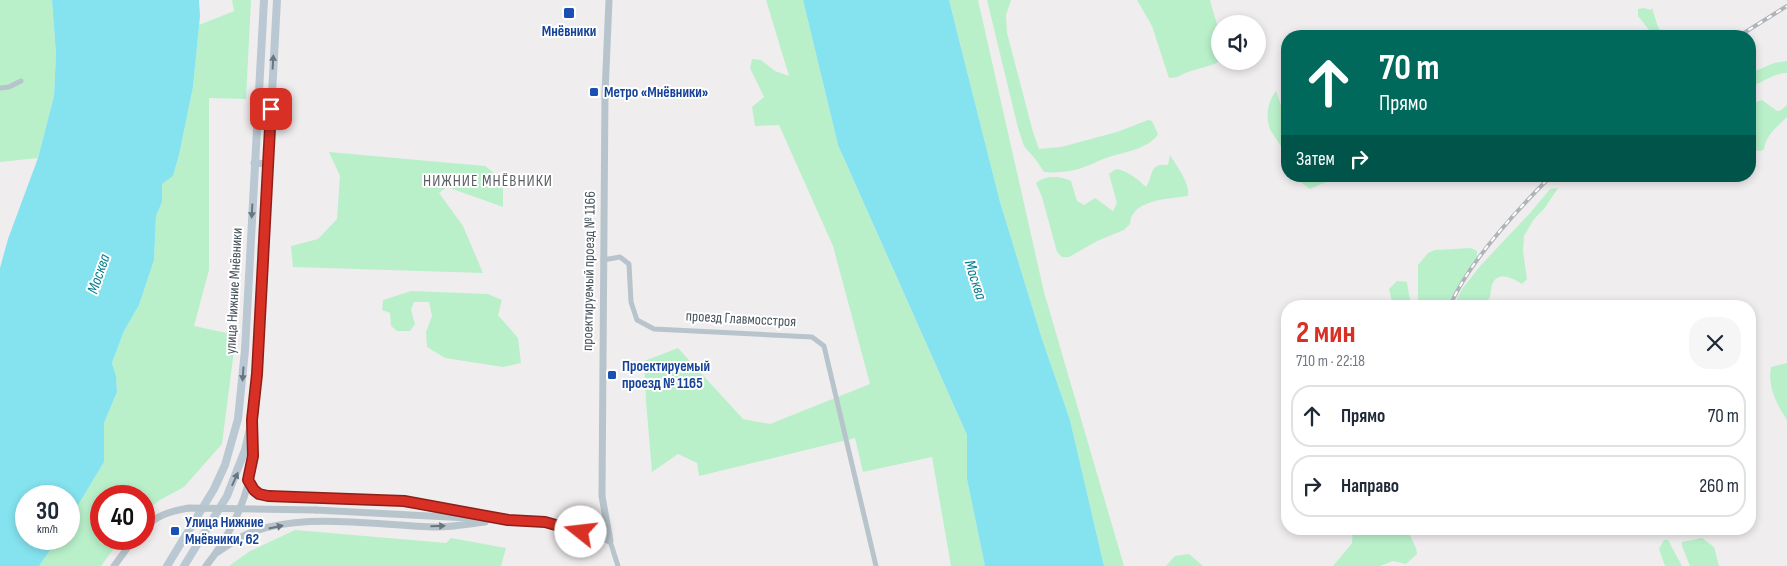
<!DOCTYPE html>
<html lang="ru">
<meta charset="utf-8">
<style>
body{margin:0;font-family:"Sofia Sans Condensed",sans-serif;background:#f6f6f7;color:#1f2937;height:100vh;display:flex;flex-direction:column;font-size:19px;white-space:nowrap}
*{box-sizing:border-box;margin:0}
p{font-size:16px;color:#747a83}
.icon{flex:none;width:28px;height:28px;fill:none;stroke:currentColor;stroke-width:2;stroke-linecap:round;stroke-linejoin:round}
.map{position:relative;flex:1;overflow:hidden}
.drawer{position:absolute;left:1281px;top:300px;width:475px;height:235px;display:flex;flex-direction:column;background:#fff;border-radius:20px;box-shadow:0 2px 8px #0003}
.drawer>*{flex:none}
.hud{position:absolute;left:1281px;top:30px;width:475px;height:152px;border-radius:20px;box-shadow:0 2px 8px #0003;background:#00695c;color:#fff;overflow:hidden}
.controls{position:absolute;left:1211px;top:15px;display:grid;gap:10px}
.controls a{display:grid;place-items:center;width:55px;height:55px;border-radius:50%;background:#fff;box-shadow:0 2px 8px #0003;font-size:25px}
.speed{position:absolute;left:15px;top:485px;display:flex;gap:10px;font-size:25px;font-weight:700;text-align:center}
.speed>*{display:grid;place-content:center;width:65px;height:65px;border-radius:50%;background:#fff;box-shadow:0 2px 8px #0003;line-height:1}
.speed small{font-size:12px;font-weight:400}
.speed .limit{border:8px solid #d22;background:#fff;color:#111}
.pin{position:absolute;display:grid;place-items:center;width:42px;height:42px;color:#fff;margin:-21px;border-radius:10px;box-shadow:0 2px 8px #0006}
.me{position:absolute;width:55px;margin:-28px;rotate:286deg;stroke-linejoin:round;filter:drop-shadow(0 0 4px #0008)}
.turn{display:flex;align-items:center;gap:18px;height:105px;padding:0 15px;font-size:22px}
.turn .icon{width:65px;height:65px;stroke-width:2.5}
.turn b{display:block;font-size:35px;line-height:42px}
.then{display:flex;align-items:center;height:48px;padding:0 15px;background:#0003;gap:10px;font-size:19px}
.round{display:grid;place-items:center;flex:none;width:52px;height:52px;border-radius:20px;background:#f6f6f7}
.head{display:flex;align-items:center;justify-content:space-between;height:85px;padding:0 15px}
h1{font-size:30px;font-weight:700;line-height:38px;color:#d93025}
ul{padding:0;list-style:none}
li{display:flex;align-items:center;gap:15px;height:62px;margin:0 10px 8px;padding:0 5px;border:2px solid #e0e1e3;border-radius:20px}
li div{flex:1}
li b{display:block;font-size:19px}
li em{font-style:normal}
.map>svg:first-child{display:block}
.green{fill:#b9f0ca}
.water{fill:#84e3ef}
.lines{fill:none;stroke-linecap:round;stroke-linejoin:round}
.minor{stroke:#b8c4cc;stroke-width:5}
.tertiary{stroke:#b8c4cc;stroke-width:7}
.secondary{stroke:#bac8d3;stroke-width:8}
.rail-casing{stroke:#afb4b8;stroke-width:4}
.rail{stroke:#fff;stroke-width:2;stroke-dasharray:5.5;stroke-linecap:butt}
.tertiary-bridge{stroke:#b8c4cc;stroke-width:7}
.oneway{fill:#687680}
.oneway2{fill:#68757e}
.route-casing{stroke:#8d1f18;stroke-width:12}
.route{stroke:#d93025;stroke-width:9}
.transit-dot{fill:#1a4fb4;stroke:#fff;stroke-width:2}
.labels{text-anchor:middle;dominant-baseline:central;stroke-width:4;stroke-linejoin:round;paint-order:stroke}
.transit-label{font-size:15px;font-weight:bold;fill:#164399;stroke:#fff;text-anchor:start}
.street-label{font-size:15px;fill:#45535c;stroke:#fff}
.neighbourhood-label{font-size:16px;letter-spacing:1px;fill:#5a5f63;stroke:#fff}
.water-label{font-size:16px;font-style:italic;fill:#087f8f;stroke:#fff}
</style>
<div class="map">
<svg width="1787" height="566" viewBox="0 0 1787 566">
<rect width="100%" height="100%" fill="#f0edee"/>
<path class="green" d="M0,0H52L56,54L54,96L38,158L0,162Z
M232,0H251L246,99L209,98V270L194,326L236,335L222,444L184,487L160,500L144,512V496H101V539H121L101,566H39L58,539H69V520L104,462V423L117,392L116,376L112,363L124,331L139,305L154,260L156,216L162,202V184L173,176L179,155L193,87L199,25L234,11Z
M766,0H803L838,145L967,435V479L985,566H951L932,457L863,472L855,438L699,476L697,463L678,454L652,472L646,401L644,361L678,348L743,419L770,424L870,384L833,246L779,125L755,126L752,107L764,97L750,68L752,59L761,60L775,71L789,76Z
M949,0H978L1044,292L1124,566H1104L1070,420L1042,339L1000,202Z
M987,0H1011L1006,15L1007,33L1033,132L1039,149L1061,147L1117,132L1148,120L1152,121L1158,134C1149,149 1124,152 1109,157C1097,161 1087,167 1075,170C1065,172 1054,173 1044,172L1036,160L1024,146L1018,128Z
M1137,0H1210L1220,35V61C1210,67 1199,68 1188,72C1181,75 1177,78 1169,78L1152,26Z
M1644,8L1651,10L1652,8L1658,27L1664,36H1654L1638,16V9Z
M1787,61V73C1773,73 1764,83 1750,86V71L1753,72L1774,63Z
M1276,91L1283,111L1287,112V156C1283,147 1275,139 1270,129C1265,116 1268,101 1276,91Z
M1762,100L1777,111L1781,110L1787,105V117C1777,127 1766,135 1764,149L1761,151L1754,150L1750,136V107L1758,101Z
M329,152L485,166L503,180V207L447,187L439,193L463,226L483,273L293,267L291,246L318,239L337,219L340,176Z
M1170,155C1177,167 1190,182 1188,196C1170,199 1131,199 1130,224L1124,230L1097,241L1069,257H1062L1057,252L1042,197L1036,183C1046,175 1060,176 1071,181L1077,201L1084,205L1095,198L1113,211L1117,203L1109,174L1116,169C1129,171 1137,179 1146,187C1154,176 1148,163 1168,165Z
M1297,176H1340L1310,189L1298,180Z
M1558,188L1544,209L1534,219L1524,236L1523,251L1527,279L1522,284C1513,278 1497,270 1492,285C1490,292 1492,298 1485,303C1477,309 1463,306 1453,306L1462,289L1481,265L1531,212L1550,189Z
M1471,248L1477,251V258L1464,276L1448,306H1421L1418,298V265L1428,253L1435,250Z
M1397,281L1407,282L1409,295L1412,306H1393L1389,289Z
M411,291L488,294L502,300L498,315L518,338L521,363L503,367L445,358L427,347L426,332L432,316L429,302H414L411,310L415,324L410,331H397L391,326L390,313L382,310L383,300Z
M1787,363V420C1777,405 1767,386 1771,367Z
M1353,529H1407L1416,548L1417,554L1406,564L1393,561L1380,566H1333L1352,543Z
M295,530L446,543L451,538L506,548L501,566H229L250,551Z
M1702,538L1714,547L1719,566H1690L1682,546V542Z
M1664,540H1668L1682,566H1665L1659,549Z
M1189,554L1203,566H1166L1175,556Z"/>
<path class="water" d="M52,0H199L200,16L193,87L179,155L173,176L162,184V202L156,216L154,260L139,305L124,331L112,363L116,376L117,392L104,423V462L69,520V496H26V539H58L39,566H0V268L8,239L38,158L54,96L56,54Z
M803,0H949L1000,202L1042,339L1070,420L1104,566H985L967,479V435L838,145Z"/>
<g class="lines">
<path class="minor" d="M0,88L9,87L21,81
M603,260L620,257L629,264L631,302L637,320L654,329L812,337L824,346L876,566
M610,541L618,566"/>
<path class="tertiary" d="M254,163L268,164
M248,480C252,490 258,494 268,496L403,501L483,515
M316,510L545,522L567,527L610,541L602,496L605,93L609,0
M216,553C224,548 231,543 239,538C293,509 376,526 436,527C452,527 469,524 485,522
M114,566L134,539
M206,566C231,535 249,496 253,457C254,447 253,436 252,426"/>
<path class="secondary" d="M167,566L214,489L225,465L238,419L245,350L264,0
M184,566L227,496L245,450L252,420L258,357L277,0"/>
<g class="rail-casing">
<path id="rail" d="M1739,36L1787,6
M1450,306C1469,261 1517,210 1551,176"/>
</g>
<use href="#rail" class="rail"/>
<path class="tertiary-bridge" d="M144,528C157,515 171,511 189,508L316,510"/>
</g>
<defs><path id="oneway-solid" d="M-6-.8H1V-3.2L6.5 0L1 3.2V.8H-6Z" transform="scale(1.25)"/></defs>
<g class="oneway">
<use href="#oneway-solid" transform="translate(273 62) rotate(-87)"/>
<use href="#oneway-solid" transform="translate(252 211) rotate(93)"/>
<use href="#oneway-solid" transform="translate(243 374) rotate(94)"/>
<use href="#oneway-solid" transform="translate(235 479) rotate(-66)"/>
</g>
<g class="oneway2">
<use href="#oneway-solid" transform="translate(438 526) rotate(-1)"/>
<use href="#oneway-solid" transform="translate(276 527) rotate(-12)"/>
</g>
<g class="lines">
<g class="route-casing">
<path id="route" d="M271,109L257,374L252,420L253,456L248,480L254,490L259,494L268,496L404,501L508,520L545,522L581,532"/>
</g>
<use href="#route" class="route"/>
</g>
<g class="transit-dot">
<rect x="563" y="7" width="12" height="12" rx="2.5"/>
<rect x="589" y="87" width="10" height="10" rx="2.5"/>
<rect x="607" y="370" width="10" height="10" rx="2.5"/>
<rect x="170" y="526" width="10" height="10" rx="2.5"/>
</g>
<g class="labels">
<g class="transit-label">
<text x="569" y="31" text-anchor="middle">Мнёвники</text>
<text x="604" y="92">Метро «Мнёвники»</text>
<text x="622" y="366">Проектируемый<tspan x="622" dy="17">проезд № 1165</tspan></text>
<text x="185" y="522">Улица Нижние<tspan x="185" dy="17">Мнёвники, 62</tspan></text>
</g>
<g class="street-label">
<text transform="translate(589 271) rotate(-89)">проектируемый проезд № 1166</text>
<text transform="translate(234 291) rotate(-87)">улица Нижние Мнёвники</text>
<text transform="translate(741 319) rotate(3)">проезд Главмосстроя</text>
</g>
<g class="neighbourhood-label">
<text x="488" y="181">НИЖНИЕ МНЁВНИКИ</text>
</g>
<g class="water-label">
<text transform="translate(99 274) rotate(-71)">Москва</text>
<text transform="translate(975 280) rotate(72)">Москва</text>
</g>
</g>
</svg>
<div class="controls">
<a><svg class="icon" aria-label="sound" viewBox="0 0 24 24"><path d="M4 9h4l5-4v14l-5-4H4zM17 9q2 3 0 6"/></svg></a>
</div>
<div class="speed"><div>30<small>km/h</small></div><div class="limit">40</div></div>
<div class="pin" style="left:271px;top:109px;background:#d93025"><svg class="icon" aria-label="arrive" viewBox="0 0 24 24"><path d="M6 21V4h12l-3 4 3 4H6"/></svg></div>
<svg class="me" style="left:581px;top:532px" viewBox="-20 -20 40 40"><circle r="19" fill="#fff"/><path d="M0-13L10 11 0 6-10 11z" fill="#d93025"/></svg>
<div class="hud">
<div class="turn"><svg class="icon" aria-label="ahead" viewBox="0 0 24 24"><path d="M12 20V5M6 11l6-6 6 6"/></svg><div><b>70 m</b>Прямо</div></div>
<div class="then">Затем<svg class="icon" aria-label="right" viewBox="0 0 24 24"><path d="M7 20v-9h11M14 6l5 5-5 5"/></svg></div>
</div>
<section class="drawer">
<div class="head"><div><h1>2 мин</h1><p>710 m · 22:18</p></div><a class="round"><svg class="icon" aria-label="close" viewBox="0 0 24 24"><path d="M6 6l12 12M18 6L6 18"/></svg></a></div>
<ul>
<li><svg class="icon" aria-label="ahead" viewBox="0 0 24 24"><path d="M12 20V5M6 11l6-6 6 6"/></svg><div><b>Прямо</b></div><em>70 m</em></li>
<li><svg class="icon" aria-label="right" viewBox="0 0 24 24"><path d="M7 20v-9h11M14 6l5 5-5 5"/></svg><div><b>Направо</b></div><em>260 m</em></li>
</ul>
</section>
</div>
